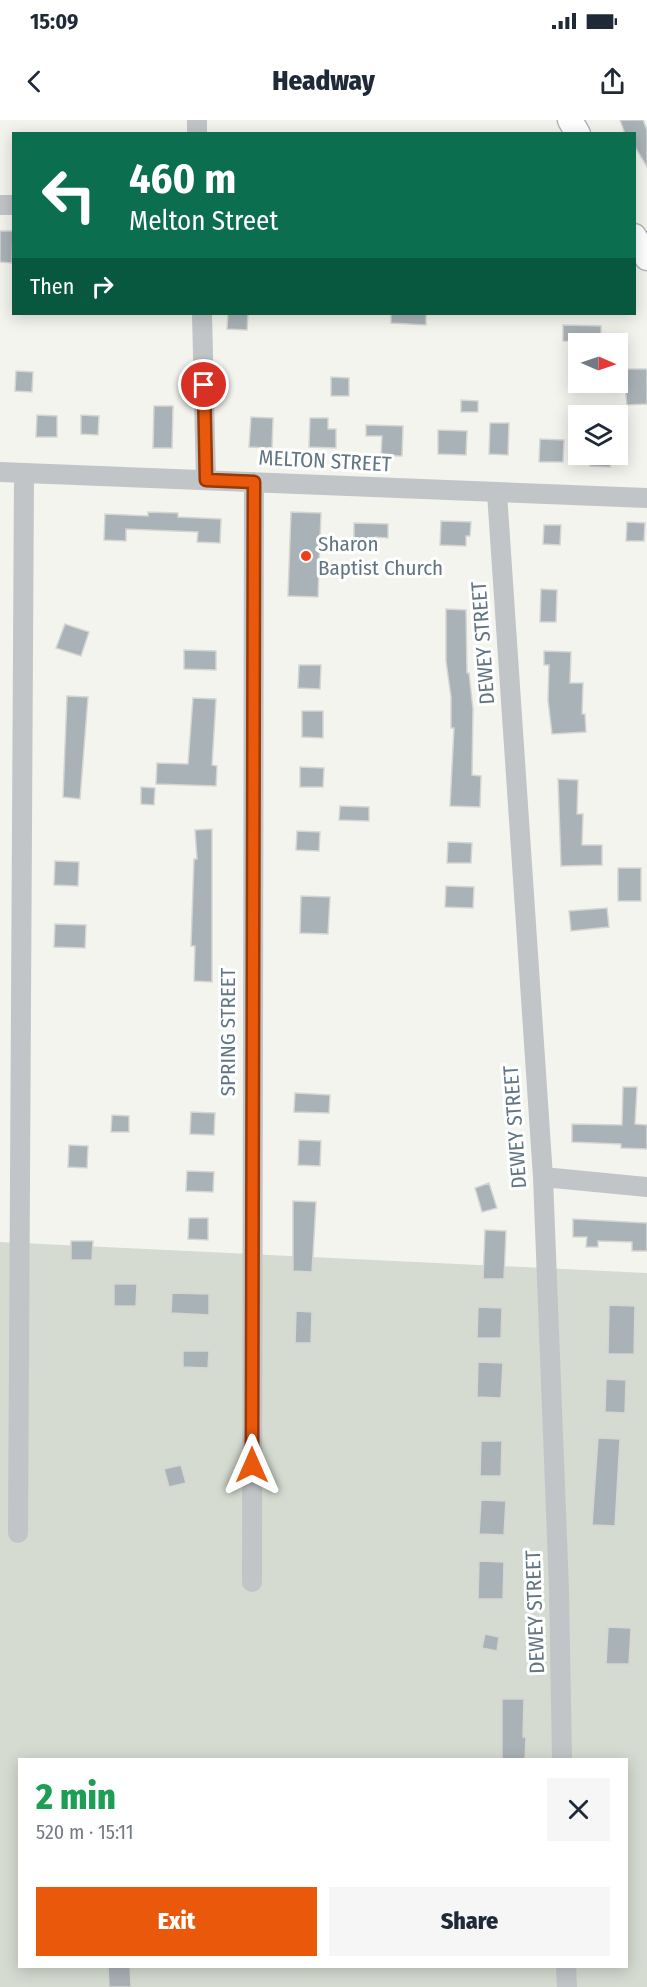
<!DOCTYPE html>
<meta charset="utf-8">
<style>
body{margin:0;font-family:"Fira Sans Condensed",sans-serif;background:#f6f6f7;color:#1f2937;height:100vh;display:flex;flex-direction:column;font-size:22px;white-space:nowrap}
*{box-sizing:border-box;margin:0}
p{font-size:20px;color:#747a83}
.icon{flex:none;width:33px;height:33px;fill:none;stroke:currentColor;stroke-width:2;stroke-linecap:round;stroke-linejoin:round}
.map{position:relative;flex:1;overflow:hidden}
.side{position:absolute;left:18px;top:1638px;width:610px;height:210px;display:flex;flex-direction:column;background:#fff;border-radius:0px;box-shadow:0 3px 15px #0003}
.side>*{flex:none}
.top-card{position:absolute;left:12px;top:12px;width:624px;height:183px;border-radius:0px;box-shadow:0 3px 15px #0003;background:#0b6e4f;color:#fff;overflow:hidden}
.needle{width:39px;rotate:92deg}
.buttons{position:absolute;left:568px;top:213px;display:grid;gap:12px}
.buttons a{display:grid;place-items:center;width:60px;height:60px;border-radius:0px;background:#fff;box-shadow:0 3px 15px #0003;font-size:30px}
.pin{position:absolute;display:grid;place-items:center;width:51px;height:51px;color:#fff;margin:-26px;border:3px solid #fff;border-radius:50%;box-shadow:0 2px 6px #0007}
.me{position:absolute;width:66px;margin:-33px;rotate:0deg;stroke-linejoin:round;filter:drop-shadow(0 0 4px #0008)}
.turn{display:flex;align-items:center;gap:21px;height:126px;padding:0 18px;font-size:27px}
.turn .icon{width:78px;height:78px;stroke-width:2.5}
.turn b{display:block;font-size:42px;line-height:51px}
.then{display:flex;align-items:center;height:57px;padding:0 18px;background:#0003;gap:12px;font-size:22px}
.round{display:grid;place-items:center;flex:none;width:63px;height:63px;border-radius:0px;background:#f6f6f7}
.head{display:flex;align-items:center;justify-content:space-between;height:102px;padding:0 18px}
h1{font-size:36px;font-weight:800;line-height:45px;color:#1e9e55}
.button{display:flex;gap:12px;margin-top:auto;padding:12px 18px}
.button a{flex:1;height:69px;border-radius:0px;background:#ea580c;color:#fff;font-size:24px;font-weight:800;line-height:69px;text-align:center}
.button a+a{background:#f6f6f7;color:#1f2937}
.status{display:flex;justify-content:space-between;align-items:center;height:42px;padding:0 30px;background:#fff;direction:ltr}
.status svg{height:16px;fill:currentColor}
header{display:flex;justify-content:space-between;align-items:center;height:78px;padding:0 18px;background:#fff;font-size:27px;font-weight:800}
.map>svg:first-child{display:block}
.green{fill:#d5dbd0;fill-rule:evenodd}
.building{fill:#a9b2b6;stroke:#d5d5d2;stroke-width:1.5}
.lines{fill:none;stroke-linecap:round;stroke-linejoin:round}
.major-casing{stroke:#b2b7ba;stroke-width:27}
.minor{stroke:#c1c5c8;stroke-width:20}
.major{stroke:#fff;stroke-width:24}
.route-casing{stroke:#983908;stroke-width:15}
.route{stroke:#ea580c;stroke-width:10}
.poi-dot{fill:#eb4018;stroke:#fff;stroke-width:2}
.labels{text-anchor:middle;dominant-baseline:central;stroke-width:6;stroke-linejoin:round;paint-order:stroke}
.street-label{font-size:21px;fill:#617582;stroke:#fff}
.poi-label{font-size:21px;fill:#617582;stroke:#fff;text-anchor:start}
</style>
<div class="status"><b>15:09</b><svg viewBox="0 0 49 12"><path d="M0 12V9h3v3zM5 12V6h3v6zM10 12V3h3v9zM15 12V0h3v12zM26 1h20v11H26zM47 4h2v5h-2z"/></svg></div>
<header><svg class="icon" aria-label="back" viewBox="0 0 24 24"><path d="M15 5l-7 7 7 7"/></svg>Headway<svg class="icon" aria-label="share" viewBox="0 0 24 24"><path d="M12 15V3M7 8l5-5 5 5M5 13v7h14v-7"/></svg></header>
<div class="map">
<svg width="647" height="1867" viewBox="0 0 647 1867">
<rect width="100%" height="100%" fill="#f4f4ef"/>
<path class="green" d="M0,1122L647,1153V1867H0ZM20,1640H627V1846H20Z"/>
<path class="building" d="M620,0H643L647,10V47L634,25V14H625Z
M0,111H13L12,143L0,142Z
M228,194H248L247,210L227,209Z
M391,194H426V205L391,203Z
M563,205L601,206V222L563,221Z
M623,249H647V284L627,285Z
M16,251L33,252L32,272L15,271Z
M331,257L349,258V276H331Z
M461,280L478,281V292H461Z
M154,286H173L172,328H153Z
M37,295L57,296V317H36Z
M81,295L99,296L98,315L81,314Z
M251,297L273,298L272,328L249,327Z
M310,298H328V309H336V328L309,327Z
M490,303H509L508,335L489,334Z
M366,305L403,306L402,336H381L382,316H366Z
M438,310L467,311L466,335L438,334Z
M540,319L564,320L563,342H539Z
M590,334H611L610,347L590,346Z
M148,392L178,393V397L221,399L220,423L197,422L198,412L126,409V421L104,420L105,394L148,396Z
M291,392L321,393L318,477L288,476Z
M441,401L471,402L470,416H466V426L440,425Z
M627,402L645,403L644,421H626Z
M354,403L388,404V418L375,417L374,429H354Z
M544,405H561L560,425L543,424Z
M541,469L557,470L556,502H540Z
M446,489L466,490L467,553H469L473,589L472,655L481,656L480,687L450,686L454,608H451V577L446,541Z
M65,504L89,512L81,536L56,528Z
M184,530L216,531V550L184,549Z
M544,531L571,532L570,563H583L582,594H585L586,612L552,614L548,580L549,545H544Z
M299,545H321L320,569L298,568Z
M67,576L88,577L80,679L63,677Z
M193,578L216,579L212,645L217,646L216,666L156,664L157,643L188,644Z
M302,591H323V618L302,617Z
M300,647L324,648L323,667H300Z
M558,659L578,660L577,694H583L582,725H602V745L561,746Z
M141,667L155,668L154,685L141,684Z
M340,686L369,687V701L339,700Z
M212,709V862L194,861L195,826H191L194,739H197L195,710Z
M297,711L320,712L319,731L296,730Z
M448,722L472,723L471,743H447Z
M55,741L79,742L78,766L54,765Z
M618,748H641V781H618Z
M446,766L474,767L473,788L445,787Z
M301,776L330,777L328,814L300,813Z
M607,788L609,807L571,811L569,791Z
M55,804L86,805L85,828L54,827Z
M623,967H637L635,1004L647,1005V1029L621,1028V1024L572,1022V1004L622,1005Z
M295,973L330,975L329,993L294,992Z
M191,992L215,993L214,1015L190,1014Z
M112,995L129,996V1012H111Z
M299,1020L321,1021L320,1046L298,1045Z
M69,1025L88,1026L87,1048L68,1047Z
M187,1051L214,1052L213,1072L186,1071Z
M489,1063L497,1088L482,1092L475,1068Z
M293,1081L316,1082L312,1152L293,1151Z
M189,1098H208V1120L188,1119Z
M573,1099L647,1103V1131H632V1122L598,1121V1127H586L587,1117H573Z
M485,1110L506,1111L504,1159H483Z
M71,1121H93L92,1140H71Z
M114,1164H137L136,1186H114Z
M172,1173L209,1174V1195L171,1193Z
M609,1185L635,1186L634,1234H608Z
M478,1187L502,1188L501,1218H477Z
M296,1191L312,1192L311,1223H295Z
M183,1231H209L208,1248L183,1247Z
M478,1242L503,1243L501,1278L477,1277Z
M606,1259L626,1260L625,1293L605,1292Z
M598,1318L620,1319L615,1406L592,1405Z
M481,1321H502L501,1356H480Z
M181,1345L186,1363L169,1367L164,1349Z
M481,1380L506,1381L504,1415L479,1414Z
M479,1441L504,1442L503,1479H478Z
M608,1507L631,1508L629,1544H606Z
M485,1514L499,1517L497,1531L482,1528Z
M502,1579H524L523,1617H526L525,1640H502Z
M108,1846H130L131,1867H109Z"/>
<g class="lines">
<g class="major-casing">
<path id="major" d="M570,0L578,14
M634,116L647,138"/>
</g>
<path class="minor" d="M197,0V14
M0,85H14
M202,194L206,360
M0,352L647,378
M497,373L543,1057L559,1469L562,1640
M543,1057L647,1067
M18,1413L24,354
M252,1462L254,362
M566,1846L567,1867"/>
<use href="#major" class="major"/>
</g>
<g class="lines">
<g class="route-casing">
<path id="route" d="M204,265L206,360L254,362L252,1345"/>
</g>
<use href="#route" class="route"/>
</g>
<circle class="poi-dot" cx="306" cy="436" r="6"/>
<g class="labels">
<g class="street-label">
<text transform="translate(325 341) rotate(3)">MELTON STREET</text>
<text transform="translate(483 523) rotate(-94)">DEWEY STREET</text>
<text transform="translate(228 912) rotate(-90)">SPRING STREET</text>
<text transform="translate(515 1007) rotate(-94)">DEWEY STREET</text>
<text transform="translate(535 1492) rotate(-92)">DEWEY STREET</text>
</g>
<g class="poi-label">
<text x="318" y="424">Sharon<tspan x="318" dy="24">Baptist Church</tspan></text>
</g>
</g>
</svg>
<div class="buttons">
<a><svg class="needle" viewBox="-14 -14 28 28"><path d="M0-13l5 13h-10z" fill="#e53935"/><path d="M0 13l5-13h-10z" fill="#747a83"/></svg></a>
<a><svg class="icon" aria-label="layers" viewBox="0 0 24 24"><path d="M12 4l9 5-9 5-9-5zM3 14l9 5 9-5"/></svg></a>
</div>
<div class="pin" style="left:204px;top:265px;background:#d93025"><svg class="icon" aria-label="arrive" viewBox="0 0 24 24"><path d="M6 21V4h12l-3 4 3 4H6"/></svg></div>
<svg class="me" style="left:252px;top:1345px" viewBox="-20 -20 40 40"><path d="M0-17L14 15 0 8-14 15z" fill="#ea580c" stroke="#fff" stroke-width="4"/></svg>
<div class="top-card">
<div class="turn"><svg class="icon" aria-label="left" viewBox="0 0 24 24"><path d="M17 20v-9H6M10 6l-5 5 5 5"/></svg><div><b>460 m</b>Melton Street</div></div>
<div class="then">Then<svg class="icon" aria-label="right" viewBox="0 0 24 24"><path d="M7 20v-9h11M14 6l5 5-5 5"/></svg></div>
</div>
<section class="side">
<div class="head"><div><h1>2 min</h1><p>520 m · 15:11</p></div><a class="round"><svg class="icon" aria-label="close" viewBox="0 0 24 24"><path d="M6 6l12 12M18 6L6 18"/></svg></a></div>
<div class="button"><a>Exit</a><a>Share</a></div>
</section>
</div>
